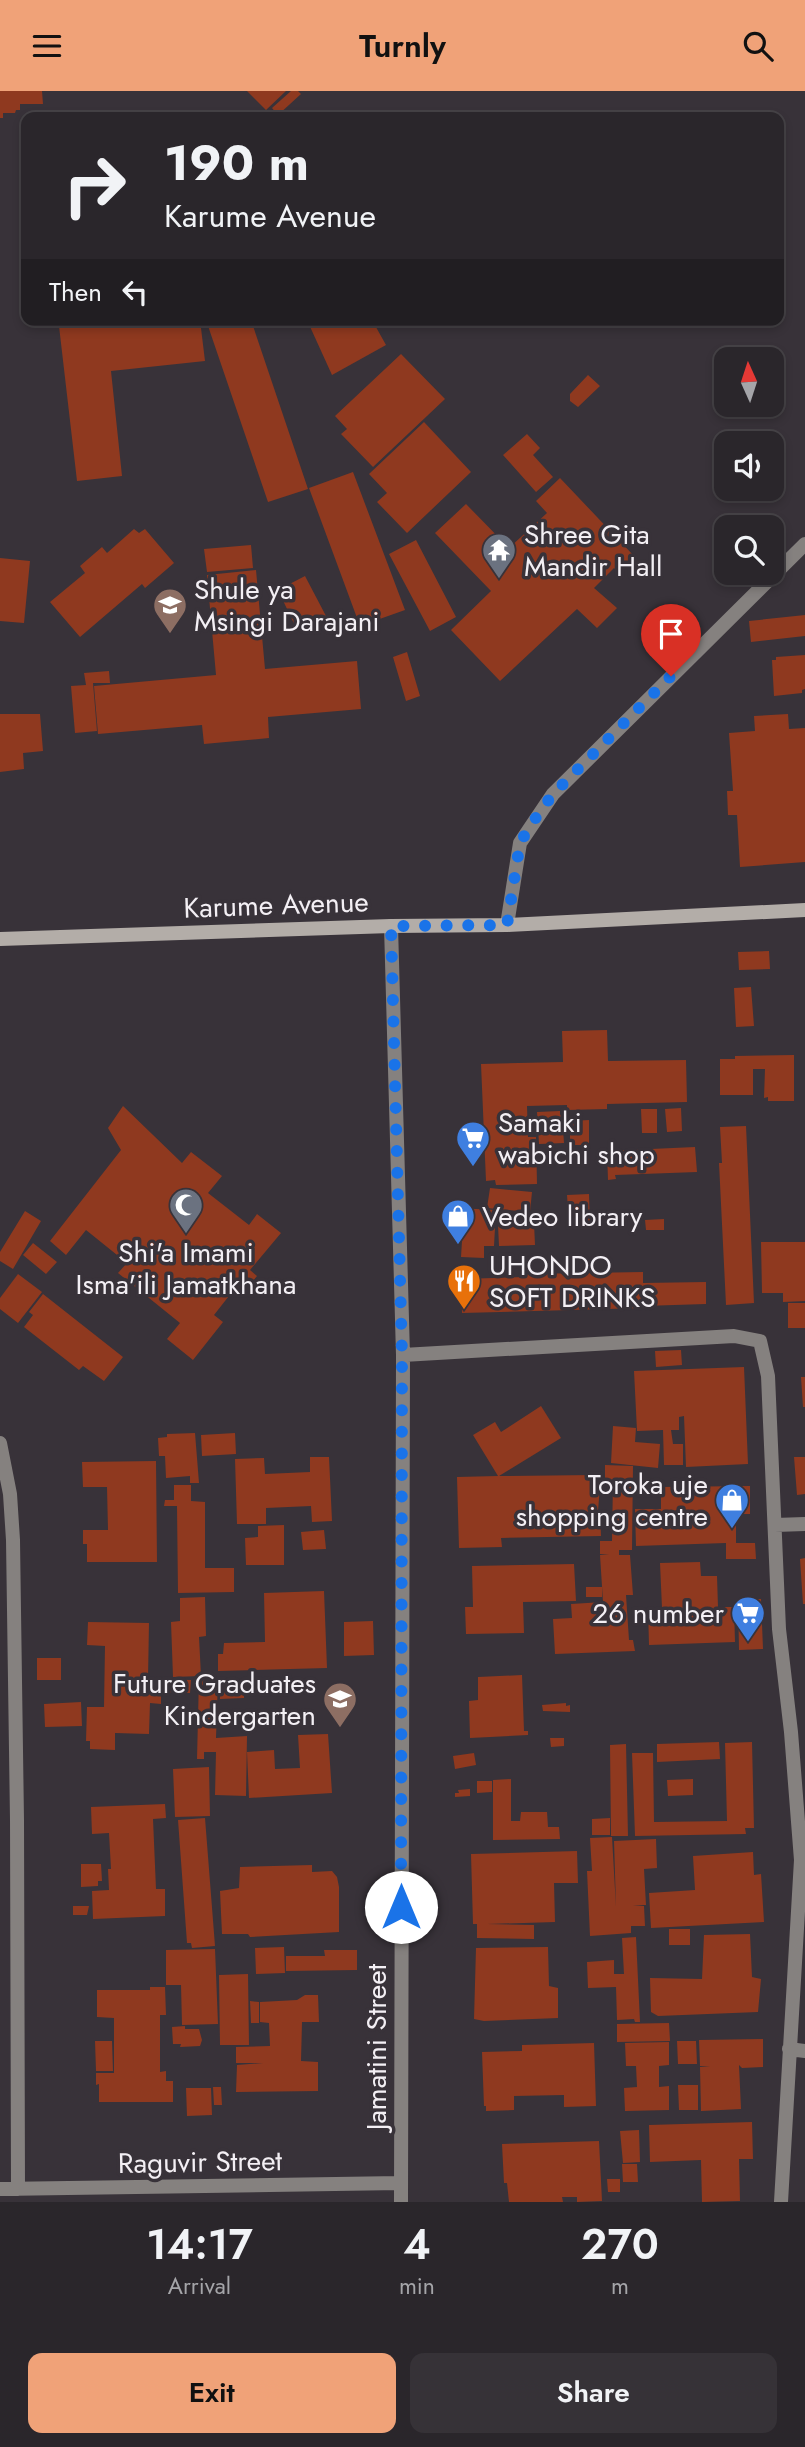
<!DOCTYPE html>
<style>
body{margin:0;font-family:Jost,sans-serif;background:#363237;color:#f1f3f6;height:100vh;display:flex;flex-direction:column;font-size:26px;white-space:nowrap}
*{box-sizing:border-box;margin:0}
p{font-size:23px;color:#a5a5a9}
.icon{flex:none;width:38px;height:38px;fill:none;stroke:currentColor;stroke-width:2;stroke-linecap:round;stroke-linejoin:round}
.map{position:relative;height:2111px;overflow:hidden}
.drawer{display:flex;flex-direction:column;background:#2a262b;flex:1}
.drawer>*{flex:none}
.hud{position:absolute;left:21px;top:21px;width:763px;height:214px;border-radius:14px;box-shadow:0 4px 10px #0003,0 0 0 2px #464347;background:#2a262b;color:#f1f3f6;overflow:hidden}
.needle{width:46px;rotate:357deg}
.controls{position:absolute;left:714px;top:256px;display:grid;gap:14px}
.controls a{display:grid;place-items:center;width:70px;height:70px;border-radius:14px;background:#2a262b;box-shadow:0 4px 10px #0003,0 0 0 2px #464347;font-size:35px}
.pin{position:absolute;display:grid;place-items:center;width:60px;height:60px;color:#fff;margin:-72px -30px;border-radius:50% 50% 50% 0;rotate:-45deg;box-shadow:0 0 7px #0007}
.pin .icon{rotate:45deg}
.me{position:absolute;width:77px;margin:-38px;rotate:0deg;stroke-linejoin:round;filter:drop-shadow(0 0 5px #0008)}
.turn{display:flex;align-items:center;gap:24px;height:147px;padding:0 28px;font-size:32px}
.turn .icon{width:91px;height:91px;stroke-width:2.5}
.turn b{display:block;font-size:49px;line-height:60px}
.then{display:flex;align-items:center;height:66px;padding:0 28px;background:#0003;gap:14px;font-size:26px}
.eta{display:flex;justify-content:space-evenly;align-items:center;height:119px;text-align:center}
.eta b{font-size:42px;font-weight:600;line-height:49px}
.action{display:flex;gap:14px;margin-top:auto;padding:14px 28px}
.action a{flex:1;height:80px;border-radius:14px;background:#f0a278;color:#111;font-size:28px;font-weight:600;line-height:80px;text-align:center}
.action a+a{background:#363237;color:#f1f3f6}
header{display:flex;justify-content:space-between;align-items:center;height:91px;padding:0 28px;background:#f0a278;color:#111;font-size:32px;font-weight:600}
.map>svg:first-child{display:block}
.building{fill:#8f391f}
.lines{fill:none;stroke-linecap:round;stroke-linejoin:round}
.minor{stroke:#85817f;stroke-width:14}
.secondary{stroke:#b3ada8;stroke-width:14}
.route{stroke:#1a73e8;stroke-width:12;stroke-dasharray:0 21.6}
.labels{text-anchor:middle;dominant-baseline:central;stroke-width:7;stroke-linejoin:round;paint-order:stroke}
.poi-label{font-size:28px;fill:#f3eff4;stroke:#383239;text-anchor:start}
.street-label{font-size:28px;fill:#f3eff4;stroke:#383239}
</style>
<header><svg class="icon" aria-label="menu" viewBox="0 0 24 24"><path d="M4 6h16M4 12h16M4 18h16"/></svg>Turnly<svg class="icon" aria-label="search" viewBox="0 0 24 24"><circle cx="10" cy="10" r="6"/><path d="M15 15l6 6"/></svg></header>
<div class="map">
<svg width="805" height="2111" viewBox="0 0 805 2111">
<rect width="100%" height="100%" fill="#383239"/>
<path class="building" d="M0,0H42L43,13H20V19H16L15,22H3V27H0Z
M247,0H286L266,19Z
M291,0H298L301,3L278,24L272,17Z
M109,229H200L205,270L111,280L122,385L77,390L59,235Z
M206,229H251L308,398L268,411Z
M307,229H372L386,254L332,284Z
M401,263L445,308L373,376L341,343L347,338L335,325Z
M588,284L600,295L578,316L570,310V303Z
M424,331L471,381L407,442L377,411L387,402L369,383Z
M527,343L540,357L533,364L553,386L536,401L503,364Z
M353,381L405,519L360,535L309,397Z
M560,387L634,465L617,480L614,477L594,497L617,517L597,537L577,518L500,590L451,539L491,500L435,442L466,413L509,457L547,422L536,410Z
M134,438L139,442L145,438L174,472L145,497L142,493L80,546L50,511L85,482L80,475L102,456L107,462Z
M416,449L456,526L430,540L389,463Z
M251,454L253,477L207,481L204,458Z
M0,467L30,470L24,532L0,530Z
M256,479L265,578L357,570L361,618L268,626L269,647L204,653L202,634L98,643L94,595L216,584L207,484Z
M305,485L326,525L297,539L278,499Z
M805,524V545L751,551L749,530Z
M407,561L420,605L406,610L393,566Z
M805,564V598L802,599V602L774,605L772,569H776V566Z
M109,580L110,592H93L97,640L75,642L71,595L86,594L84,582Z
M0,623H40L43,660L23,662L24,678L0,681Z
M788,623L789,638L805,637V771L740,776L737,724H728L727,700H733L729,642L755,640L754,625Z
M769,860L770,878L739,879L738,861Z
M751,896L754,935L736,936L734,897Z
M607,939L608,970L686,969L687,1011L607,1013V1018L567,1019V1014L527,1015L528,1046H536L537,1093L496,1094L495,1089L486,1090L481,973L563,971L562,940Z
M794,964V1010H768V1006L764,1007L765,978H753V1004H720V968H735V965Z
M123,1015L182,1072L191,1061L222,1085L208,1102L249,1134L257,1123L281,1142L250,1179L257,1185L244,1201L236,1196L214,1224L223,1231L193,1269L167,1248L180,1232L118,1182L127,1172L86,1139L66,1164L50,1150L121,1059L108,1037Z
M681,1017L682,1040L667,1041L665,1018Z
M641,1018H657V1042H642Z
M560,1020V1024L562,1023L564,1052L539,1053L537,1021Z
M589,1029V1054H570V1030Z
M746,1035L754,1212L726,1214L719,1072H722L720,1036Z
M695,1056L697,1081L615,1084L616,1088L608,1089L607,1060Z
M490,1097L532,1101L530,1121L487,1117Z
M589,1103L590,1132L569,1133L567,1104Z
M456,1117L496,1119L494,1155H484V1167L461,1166L463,1134L456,1133Z
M25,1120L41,1130L13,1178L0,1170V1161Z
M664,1128V1139H646L645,1129Z
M534,1132L535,1154L499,1155L498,1134Z
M761,1151H805V1210L783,1211V1202H762Z
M33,1152L57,1171L46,1183L23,1164Z
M643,1181V1192L706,1191V1213L643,1215V1217L462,1222L461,1188L526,1186L527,1183Z
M18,1183L42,1201L18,1232L0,1218V1207Z
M43,1203L123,1266L104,1290L83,1275L79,1279L24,1236L33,1224L29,1221Z
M788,1212H805V1237H788Z
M681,1259L682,1274L656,1276L655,1260Z
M744,1276L748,1373L686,1376L684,1325L679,1326V1339H671L673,1353H683V1374H664L663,1339L637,1340L634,1280Z
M801,1286H805V1316H803Z
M541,1315L561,1347L499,1385L594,1384V1394L600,1395L598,1420H600L601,1445L501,1447L502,1456L459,1457L457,1386L498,1385L473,1344L495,1331L501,1341Z
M613,1335L636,1337L635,1351L660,1353L658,1377L611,1372Z
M195,1342L199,1392H190V1385L166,1387L165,1365H159L158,1347L167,1346V1343Z
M235,1342L236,1363L202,1365L201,1344Z
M310,1366H329L332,1430L312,1431L311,1415L266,1417V1433H237L235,1368L264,1367L265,1383L310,1381Z
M794,1366H805V1403L797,1404Z
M156,1370L157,1471H87V1453H83V1439H108L107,1396H83L82,1371Z
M605,1374L633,1375L632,1459H619V1464H630L633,1504H626L629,1549H633L635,1560L555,1563L553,1528L572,1527L571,1513L603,1511L600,1464L609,1463H600V1450H612L613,1389L605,1390Z
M174,1394H191V1410L205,1411V1477H234V1501L178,1502L177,1415H164L165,1409H174Z
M750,1395V1423H736V1452H755L756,1468H726V1452L636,1455L635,1418H661V1396Z
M284,1434V1474H246L245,1447L258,1446V1435Z
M324,1439L326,1458L303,1459L301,1441Z
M805,1467V1513H803L800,1468Z
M700,1471L701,1485H717L718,1516H734L735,1551L649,1554L648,1518L662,1517L660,1472Z
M574,1473L576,1510L523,1511L524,1542L466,1543L465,1516H473L472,1475Z
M586,1496H602V1506H586Z
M324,1500L327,1577L218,1580V1563H223L224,1552L265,1551L264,1502Z
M205,1506L206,1545L199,1546L201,1585L173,1586L171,1531L180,1530V1507Z
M738,1508H761L763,1558L739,1559Z
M373,1530L374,1564L344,1565V1531Z
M88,1531L149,1532L148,1588L191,1589L190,1602L161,1601V1613L150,1612L149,1643L115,1642V1659L90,1658V1650H86L87,1616H104L105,1555L87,1554Z
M37,1567H61V1589H37Z
M522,1584L524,1640H528V1644L470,1647L469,1610L478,1609V1586Z
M199,1586L218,1587L216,1647L247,1645L246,1705L215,1704L216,1661H204V1668H197Z
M244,1598V1607L220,1608V1599Z
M81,1611L82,1635L45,1636L44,1613Z
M566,1612V1615L570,1614V1621L543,1620L542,1614Z
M328,1643L332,1702L249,1707L247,1661L274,1659L275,1678L300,1677L298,1644Z
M550,1647H564V1655L551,1656Z
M719,1651L720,1668L657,1671V1653Z
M752,1651L754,1737H745L746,1743L635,1745L632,1662H653L654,1731L727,1730L725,1652Z
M626,1653L628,1745H611L610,1654Z
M474,1662L476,1674L455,1678L453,1665Z
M209,1676L210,1725L175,1726L173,1678Z
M511,1688V1730H520L521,1721H547L548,1736H559L560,1748L493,1749V1689Z
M693,1688V1704L668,1705L667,1689Z
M477,1690H492V1701L477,1702Z
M470,1698V1705L455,1706V1702H459L458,1699Z
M165,1713L166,1727L153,1728L156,1798H165V1825L93,1828L92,1800L109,1799L108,1778H111L109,1742L92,1743L91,1716Z
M205,1727L215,1855L192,1857L191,1852H187L178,1729Z
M610,1727V1744H592V1728Z
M612,1746L616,1816L614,1750L656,1748L657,1777L644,1778L646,1814H633L644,1815L645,1835H631V1842L590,1845L587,1780H592L590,1747Z
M577,1760L578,1792H554L555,1831L487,1833L534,1834V1848L477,1847V1833H473L471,1763Z
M753,1761L754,1784L761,1783L764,1831L651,1837L649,1802L695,1799L693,1765Z
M81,1773H101L102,1790H98V1795L81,1796Z
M312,1774V1781L332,1780L337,1786L339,1796V1841L250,1846L248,1843H222L220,1800L239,1797L240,1776Z
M73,1815H89L87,1824H73Z
M669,1838H690V1854H669Z
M750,1843L752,1886L761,1888L758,1921L658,1925L651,1921L650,1887L702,1888L704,1844Z
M636,1846L640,1931H635L634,1928L617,1929L616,1896L588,1897L587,1871L614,1869V1883H624L622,1847Z
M284,1856L285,1882L256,1883L255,1857Z
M548,1856L549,1895L558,1897V1927L484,1930L474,1928L476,1857Z
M215,1858L218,1933L182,1934L181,1894H166V1859Z
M324,1859H357V1879L286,1880V1865H325Z
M248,1883L249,1954H220L219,1884Z
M150,1896H165L166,1924H160V1981L166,1980V1990H173V2011H99V1993L96,1994V1982H114V1927L97,1926V1899H150Z
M305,1904H318L319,1931H302L301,1970L318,1971V2000L236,2001L237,1974L263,1972H236V1956L270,1955L269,1932L260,1931V1911L297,1909Z
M250,1910L259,1911V1932H251Z
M669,1932L670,1950L617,1951V1933Z
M185,1935V1938H199L202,1949L200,1955L180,1956L181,1953H173L172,1936Z
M763,1948V1976L742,1977L739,1974L741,2018L701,2020L700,1976H710L700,1975L699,1949Z
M95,1950H112L113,1980H96Z
M677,1950H696L697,1973H678Z
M669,1951V1974L659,1975V1996L669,1995V2019L625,2020L624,1997L637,1996L636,1975H626L625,1952Z
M594,1952L596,2015L564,2016V2004L514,2005V2019L486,2020V2015H484L482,1961L522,1960V1954Z
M678,1994H698V2019H679Z
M213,1996H221L222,2014H214Z
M186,1997H211L212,2024L187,2025Z
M752,2031L753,2068H739L740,2110L702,2111L701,2069L650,2071L649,2034Z
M639,2039L640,2071L623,2072L620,2040Z
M599,2050L602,2110L577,2111V2106H562L563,2111H509L507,2092H504L502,2053Z
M622,2073H637L638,2091H623Z
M607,2088H620V2101H608Z"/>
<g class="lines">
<path class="minor" d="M507,834L520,752L553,703L805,453
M391,835L403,1264L401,2111
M403,1264L734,1245L760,1250L768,1285L779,1538L791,1641L801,1769L781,2111
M0,1352L10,1403L13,1449L17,1729L18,2098
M775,1434L805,1433
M789,1958L805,1960
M0,2098L400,2092"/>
<path class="secondary" d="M0,848L391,835L507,834L805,819"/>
</g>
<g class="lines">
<path class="route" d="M401,1816L402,1264L391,835L507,834L520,752L530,735L553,703L671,585"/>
</g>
<defs>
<g id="temple-pin" transform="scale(1.75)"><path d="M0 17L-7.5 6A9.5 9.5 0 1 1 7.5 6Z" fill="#6b7280" stroke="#383239"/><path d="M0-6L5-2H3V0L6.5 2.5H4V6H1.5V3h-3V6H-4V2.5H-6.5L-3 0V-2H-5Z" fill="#fff"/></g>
<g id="school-pin" transform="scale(1.75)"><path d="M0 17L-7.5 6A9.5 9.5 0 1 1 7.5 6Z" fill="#8d6e63" stroke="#383239"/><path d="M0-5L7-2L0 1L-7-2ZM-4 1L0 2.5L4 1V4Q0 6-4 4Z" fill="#fff"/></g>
<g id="supermarket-pin" transform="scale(1.75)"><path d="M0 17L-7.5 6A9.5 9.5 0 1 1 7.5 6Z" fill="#3f7fe0" stroke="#383239"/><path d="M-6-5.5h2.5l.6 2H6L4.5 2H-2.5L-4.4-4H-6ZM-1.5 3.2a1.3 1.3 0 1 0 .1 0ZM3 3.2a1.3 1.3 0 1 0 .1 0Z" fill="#fff"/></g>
<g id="mosque-pin" transform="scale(1.75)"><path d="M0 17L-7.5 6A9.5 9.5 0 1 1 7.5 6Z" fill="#6b7280" stroke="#383239"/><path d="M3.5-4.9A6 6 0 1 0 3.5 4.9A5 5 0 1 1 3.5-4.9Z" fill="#fff"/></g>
<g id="shop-pin" transform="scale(1.75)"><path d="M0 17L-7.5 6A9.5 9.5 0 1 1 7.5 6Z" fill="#3f7fe0" stroke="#383239"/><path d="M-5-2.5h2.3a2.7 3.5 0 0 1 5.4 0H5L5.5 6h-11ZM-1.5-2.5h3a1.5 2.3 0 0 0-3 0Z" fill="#fff"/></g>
<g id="restaurant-pin" transform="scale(1.75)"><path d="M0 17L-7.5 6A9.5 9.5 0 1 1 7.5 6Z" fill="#e8710a" stroke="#383239"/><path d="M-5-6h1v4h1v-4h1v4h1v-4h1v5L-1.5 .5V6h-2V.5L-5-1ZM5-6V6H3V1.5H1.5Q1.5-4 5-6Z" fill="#fff"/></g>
</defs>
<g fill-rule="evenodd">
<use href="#temple-pin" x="499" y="459"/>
<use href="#school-pin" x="170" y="514"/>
<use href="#supermarket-pin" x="473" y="1047"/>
<use href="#mosque-pin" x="186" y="1114"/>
<use href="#shop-pin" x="458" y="1125"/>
<use href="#restaurant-pin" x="464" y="1190"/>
<use href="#shop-pin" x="732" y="1409"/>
<use href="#supermarket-pin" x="748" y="1522"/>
<use href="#school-pin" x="340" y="1608"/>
</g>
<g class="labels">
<g class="poi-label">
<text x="524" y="443">Shree Gita<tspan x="524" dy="32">Mandir Hall</tspan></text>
<text x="194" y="498">Shule ya<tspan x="194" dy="32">Msingi Darajani</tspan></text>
<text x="498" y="1031">Samaki<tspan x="498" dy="32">wabichi shop</tspan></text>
<text x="482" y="1125">Vedeo library</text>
<text x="186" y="1161" text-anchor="middle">Shi'a Imami<tspan x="186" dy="32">Isma'ili Jamatkhana</tspan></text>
<text x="489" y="1174">UHONDO<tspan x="489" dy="32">SOFT DRINKS</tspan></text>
<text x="708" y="1393" text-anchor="end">Toroka uje<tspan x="708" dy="32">shopping centre</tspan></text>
<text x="724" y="1522" text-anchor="end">26 number</text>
<text x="316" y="1592" text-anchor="end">Future Graduates<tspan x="316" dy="32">Kindergarten</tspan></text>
</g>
<g class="street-label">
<text transform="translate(276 814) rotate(-2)">Karume Avenue</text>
<text transform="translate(376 1956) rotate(-90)">Jamatini Street</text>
<text transform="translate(200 2071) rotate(-1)">Raguvir Street</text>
</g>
</g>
</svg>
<div class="controls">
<a><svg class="needle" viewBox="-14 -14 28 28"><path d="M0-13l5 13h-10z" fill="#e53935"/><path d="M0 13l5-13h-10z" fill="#a5a5a9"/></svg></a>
<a><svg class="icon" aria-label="sound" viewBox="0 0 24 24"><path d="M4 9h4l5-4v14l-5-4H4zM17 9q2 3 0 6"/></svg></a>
<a><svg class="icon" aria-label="search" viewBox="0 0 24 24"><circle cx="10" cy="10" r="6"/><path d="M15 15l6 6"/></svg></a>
</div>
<div class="pin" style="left:671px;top:585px;background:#d93025"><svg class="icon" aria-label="arrive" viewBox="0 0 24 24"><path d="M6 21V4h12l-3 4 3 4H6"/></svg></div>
<svg class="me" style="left:401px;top:1816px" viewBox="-20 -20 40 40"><circle r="19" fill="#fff"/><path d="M0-13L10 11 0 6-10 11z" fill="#1a73e8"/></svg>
<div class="hud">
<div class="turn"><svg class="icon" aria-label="right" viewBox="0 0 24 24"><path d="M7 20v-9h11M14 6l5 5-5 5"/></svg><div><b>190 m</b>Karume Avenue</div></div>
<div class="then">Then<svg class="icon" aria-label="left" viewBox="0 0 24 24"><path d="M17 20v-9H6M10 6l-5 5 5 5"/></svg></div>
</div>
</div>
<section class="drawer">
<div class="eta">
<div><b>14:17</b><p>Arrival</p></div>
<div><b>4</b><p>min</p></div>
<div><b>270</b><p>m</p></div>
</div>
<div class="action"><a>Exit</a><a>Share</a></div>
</section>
